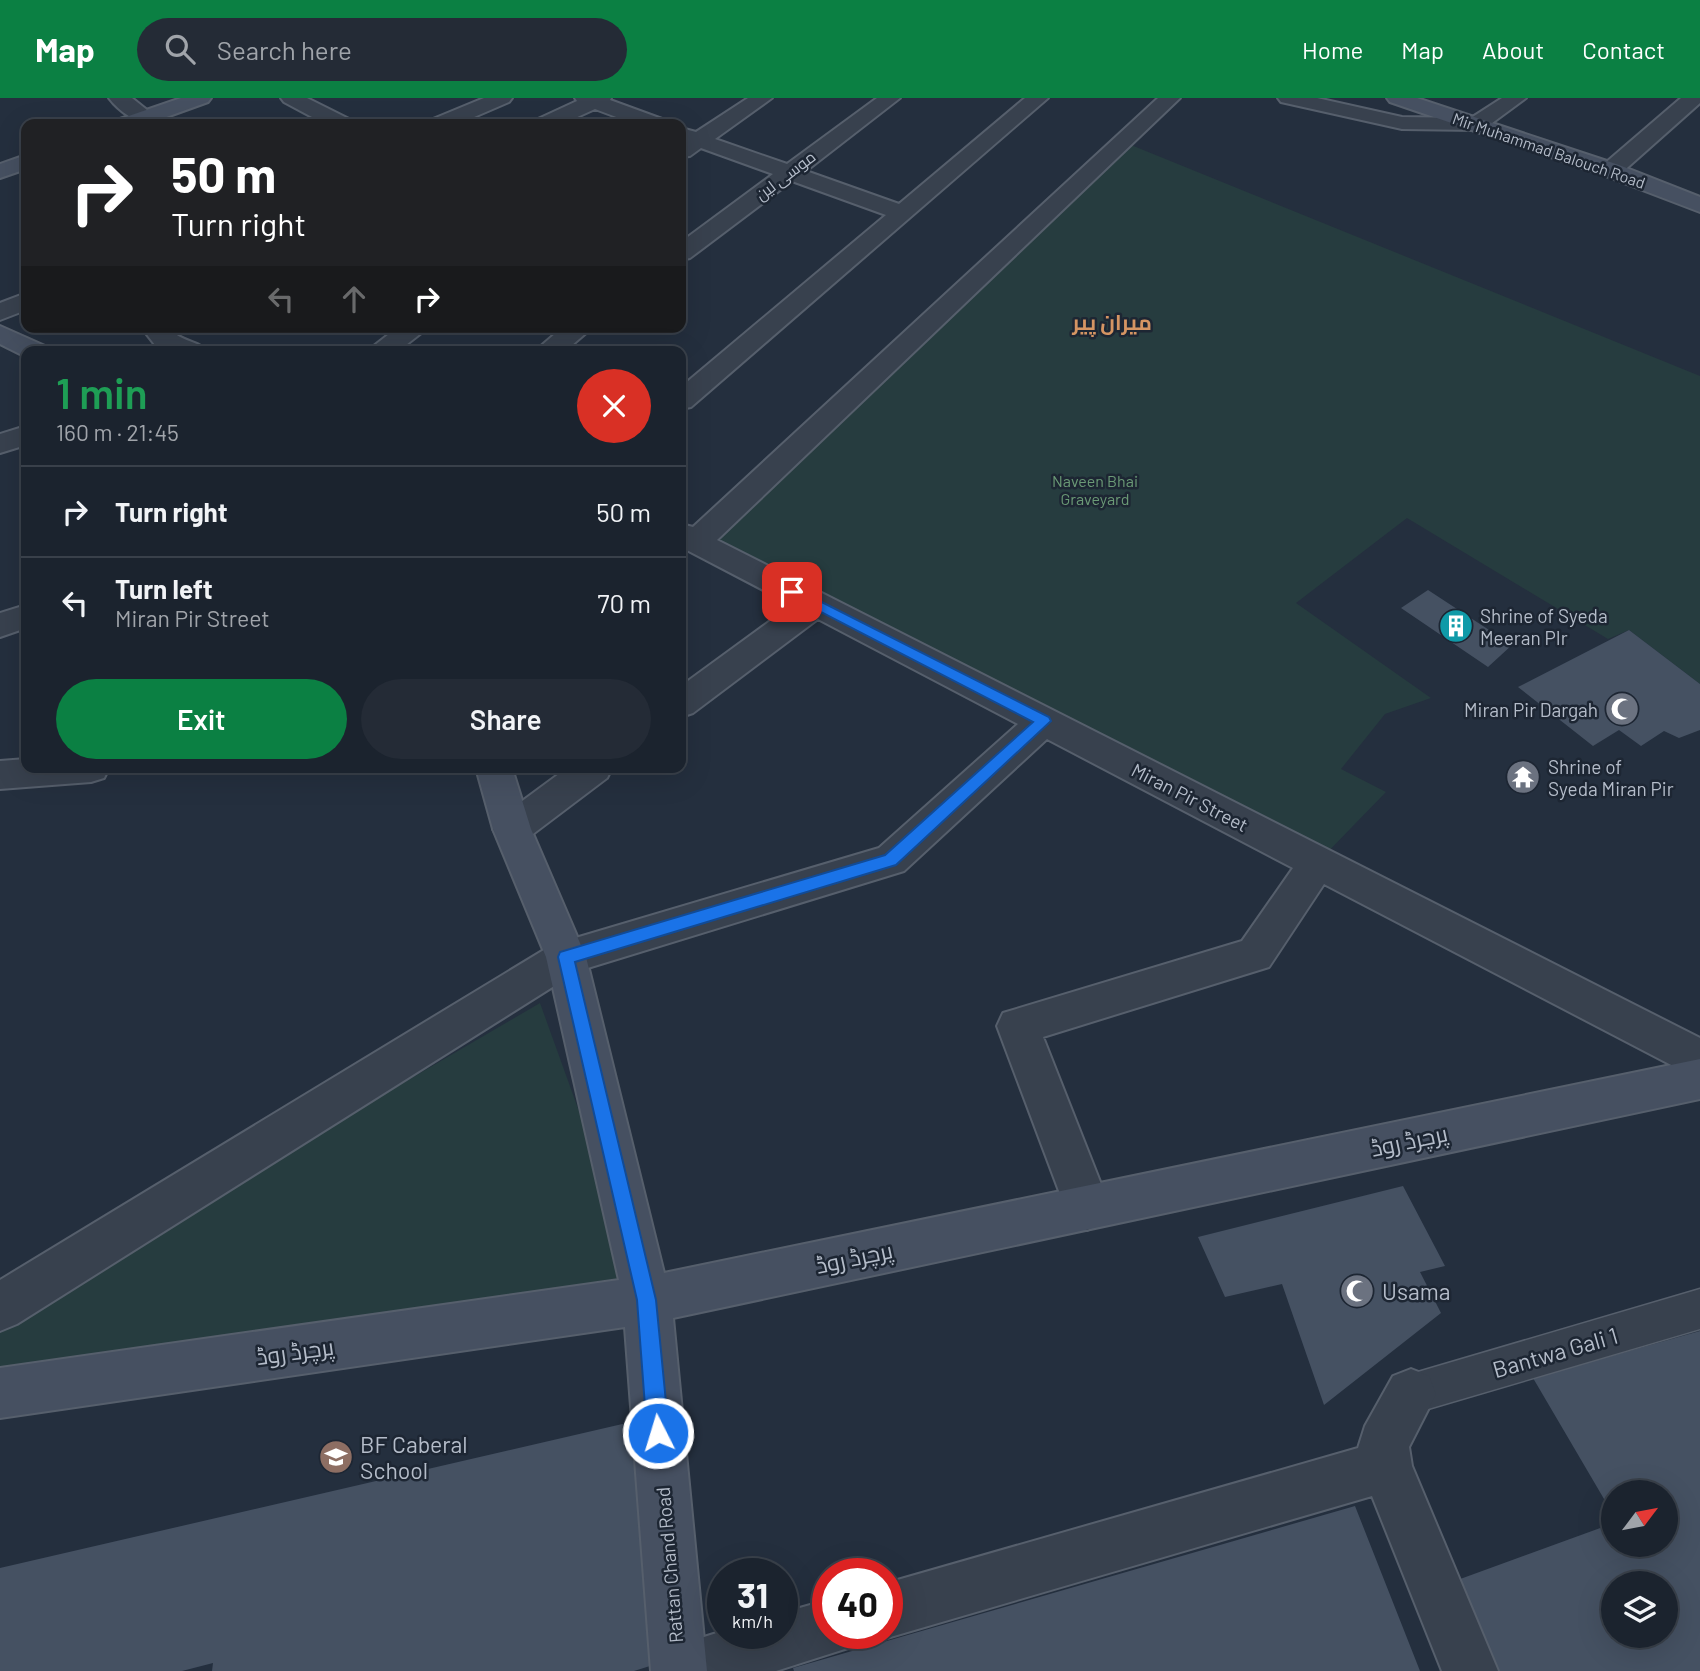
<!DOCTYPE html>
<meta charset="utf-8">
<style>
body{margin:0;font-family:Barlow,Cairo,sans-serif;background:#242b36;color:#f1f3f6;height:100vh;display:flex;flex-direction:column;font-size:26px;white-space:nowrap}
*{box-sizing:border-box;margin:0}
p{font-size:23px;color:#a0a4aa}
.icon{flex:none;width:38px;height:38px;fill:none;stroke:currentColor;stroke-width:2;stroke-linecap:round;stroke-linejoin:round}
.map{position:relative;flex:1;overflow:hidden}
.sheet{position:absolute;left:21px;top:248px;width:665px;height:427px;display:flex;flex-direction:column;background:#1b232e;border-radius:14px;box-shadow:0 7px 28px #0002,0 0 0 2px #39404a}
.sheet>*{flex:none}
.banner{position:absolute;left:21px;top:21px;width:665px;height:214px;border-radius:14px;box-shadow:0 7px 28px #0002,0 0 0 2px #39404a;background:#202124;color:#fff;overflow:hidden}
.needle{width:46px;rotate:58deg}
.buttons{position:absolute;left:1601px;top:1382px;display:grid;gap:14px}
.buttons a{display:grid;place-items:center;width:77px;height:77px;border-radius:50%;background:#1b232e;box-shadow:0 7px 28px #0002,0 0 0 2px #39404a;font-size:35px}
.speed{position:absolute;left:707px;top:1460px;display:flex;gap:14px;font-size:35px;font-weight:700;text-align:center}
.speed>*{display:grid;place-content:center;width:91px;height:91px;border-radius:50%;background:#1b232e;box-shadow:0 7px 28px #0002,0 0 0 2px #39404a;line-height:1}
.speed small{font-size:18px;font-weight:400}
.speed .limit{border:10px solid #d22;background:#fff;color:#111}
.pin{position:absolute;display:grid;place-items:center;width:60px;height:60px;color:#fff;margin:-30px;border-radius:14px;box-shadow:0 4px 10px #0006}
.me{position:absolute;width:77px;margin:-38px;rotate:355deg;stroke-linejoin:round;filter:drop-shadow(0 0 5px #0008)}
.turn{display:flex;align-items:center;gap:24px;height:147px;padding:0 35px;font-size:32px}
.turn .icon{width:91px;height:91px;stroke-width:2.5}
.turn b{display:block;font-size:49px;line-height:60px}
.lanes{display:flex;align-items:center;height:66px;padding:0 35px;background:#0003;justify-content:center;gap:35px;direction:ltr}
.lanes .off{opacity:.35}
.round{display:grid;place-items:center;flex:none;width:74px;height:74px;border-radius:37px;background:#242b36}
.head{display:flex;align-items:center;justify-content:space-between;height:119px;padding:0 35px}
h1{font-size:42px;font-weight:600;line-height:52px;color:#1e9e55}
.button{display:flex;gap:14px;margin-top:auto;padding:14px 35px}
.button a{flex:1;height:80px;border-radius:42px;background:#0b8043;color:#fff;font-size:28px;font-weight:600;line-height:80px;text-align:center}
.button a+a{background:#242b36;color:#f1f3f6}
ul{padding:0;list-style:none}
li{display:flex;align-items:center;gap:21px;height:91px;padding:0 35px;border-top:2px solid #39404a}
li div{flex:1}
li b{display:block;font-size:26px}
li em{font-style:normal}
header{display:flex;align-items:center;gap:42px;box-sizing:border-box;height:98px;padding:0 35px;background:#0b8043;color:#fff}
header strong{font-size:33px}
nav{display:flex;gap:38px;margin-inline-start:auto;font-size:24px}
.search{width:490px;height:63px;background:#242b36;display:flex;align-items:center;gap:18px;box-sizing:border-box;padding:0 24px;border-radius:38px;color:#a0a4aa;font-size:26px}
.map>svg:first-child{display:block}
.green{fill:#263c3f}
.building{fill:#455162;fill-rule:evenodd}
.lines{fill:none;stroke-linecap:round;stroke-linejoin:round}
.lane-casing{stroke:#565f6c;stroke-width:3}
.street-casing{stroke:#565f6c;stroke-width:4}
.secondary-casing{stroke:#565f6c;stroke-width:4}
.lane{fill:#38414e;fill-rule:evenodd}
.street{fill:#38414e;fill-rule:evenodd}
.secondary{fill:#465061;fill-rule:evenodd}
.route{fill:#1a73e8;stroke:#114b97;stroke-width:2}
.labels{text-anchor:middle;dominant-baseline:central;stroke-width:5;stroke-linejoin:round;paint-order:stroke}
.far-street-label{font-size:16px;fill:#b4bcc9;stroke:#1d2633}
.far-park-label{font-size:16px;fill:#6b9a76;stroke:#1d2633}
.poi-label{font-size:19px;fill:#b4bcc9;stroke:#1d2633;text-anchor:start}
.street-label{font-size:19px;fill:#b4bcc9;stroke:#1d2633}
.far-district-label{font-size:21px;font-weight:bold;fill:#d59563;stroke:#1d2633}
.near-street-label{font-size:23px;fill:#b4bcc9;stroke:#1d2633}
.near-poi-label{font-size:23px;fill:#b4bcc9;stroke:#1d2633;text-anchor:start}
</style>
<header>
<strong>Map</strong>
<div class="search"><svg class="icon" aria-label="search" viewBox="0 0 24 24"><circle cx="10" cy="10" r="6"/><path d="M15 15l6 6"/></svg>Search here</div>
<nav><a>Home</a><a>Map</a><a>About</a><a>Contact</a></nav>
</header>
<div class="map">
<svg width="1700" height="1573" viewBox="0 0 1700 1573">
<rect width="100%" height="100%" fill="#242f3e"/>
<path class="green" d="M1131,47L1700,278V586L1629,532L1608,541L1407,420L1296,505L1431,600L1385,616L1341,671L1386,694L1317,765L696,444Z
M540,905L647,1202L0,1294V1221Z"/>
<path class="building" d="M1428,492L1512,547L1488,569L1401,510Z
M1629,532L1700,586V632L1679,640L1664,633L1641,648L1619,632L1593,648L1518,589Z
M1403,1088L1445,1168L1420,1174L1441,1215L1324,1307L1282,1186L1225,1199L1198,1139Z
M1700,1233V1573H1492L1452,1484L1614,1425V1447H1666V1395H1614V1418L1533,1280ZM1614,1486H1666V1538H1614Z
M631,1324L650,1568L634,1573H212L213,1565L182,1573H0V1470Z
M1355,1408L1420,1573H794L793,1570Z"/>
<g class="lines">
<g class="lane-casing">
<path id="lane" d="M1700,1191V1231L1411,1316L1397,1310L1391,1296L1397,1282L1411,1276Z"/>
</g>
<g class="street-casing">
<path id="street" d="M109,0H132L157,20L153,24C138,28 118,12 109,0Z
M281,0H307L349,21L352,26H325L284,4Z
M484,0H512L509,4L458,26H430L433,21Z
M575,0H611L610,2L662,21L665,26H635L595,11L562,26H535L538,21L577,3Z
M748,0H772L715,41L787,66L877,0H900L806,73L899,106L1025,0H1048L691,309L681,311V289L886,117L792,83L690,160L681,162V144L773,76L701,50L690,58L681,59V30L696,34Z
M1158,0H1180L717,442L1700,940V982L1324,786L1269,869L1043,939L1110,1109L1103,1125L1087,1132L1071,1125L997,928L1003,915L1242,843L1293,770L1047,641L904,773L578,873L17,1226L0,1233V1182L552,847L879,750L1018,626L818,521L693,615L681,619V588L792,507L681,449V426L693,429Z
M1278,0H1317L1402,19L1471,20L1502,0H1526L1484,31L1476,32L1402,31L1281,4Z
M1681,0H1700V5L1619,77H1603L1600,72L1603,67Z
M26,195V212L0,222V205Z
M141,229H168C181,245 199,242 207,254L159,252Z
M398,229H429L397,254H366Z
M563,229H593L564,254H534Z
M26,328V347L0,355V336Z
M26,507V530L0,539V515Z
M26,661V670H109L104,680L91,684L0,691V663Z
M567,670H612L607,680L525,742L512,746L499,742L493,731L499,720Z
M1411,1271L1429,1278L1436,1296L1409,1349L1412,1368L1498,1573H1442L1372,1398L887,1540L873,1535H887V1485L1358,1350L1365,1328L1393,1278Z
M828,1502V1535H854L848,1550L776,1573H652L660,1553L723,1533V1535H782V1515Z"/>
</g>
<g class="secondary-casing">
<path id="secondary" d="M181,0H211L208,4L147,26H117L120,21Z
M1387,0H1417L1619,67L1700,99V114L1603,77L1390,4Z
M26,57V71L0,80V66Z
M0,228L45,248L49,254H26V259L0,246Z
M476,670H512L531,731L586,859L664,1175L1700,961V1001L673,1220L707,1573H651L625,1229L0,1320V1270L619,1182L546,859L493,731Z"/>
</g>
<use href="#lane" class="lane"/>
<use href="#street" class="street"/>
<use href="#secondary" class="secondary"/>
</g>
<path class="route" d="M792,489L1049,619L1051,623L896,767L575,864L656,1202L669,1335L665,1342L658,1345L651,1342L647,1335L637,1202L558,859L560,854L885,757L1033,624L788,497V491Z"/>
<defs>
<g id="building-disc" transform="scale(1.75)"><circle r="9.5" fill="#0f9aa8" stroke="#1d2633"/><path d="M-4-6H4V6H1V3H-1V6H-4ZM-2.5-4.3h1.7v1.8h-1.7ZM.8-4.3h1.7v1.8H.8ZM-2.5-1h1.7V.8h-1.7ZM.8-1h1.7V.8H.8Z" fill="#fff"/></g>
<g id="mosque-disc" transform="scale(1.75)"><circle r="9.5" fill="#6b7280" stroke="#1d2633"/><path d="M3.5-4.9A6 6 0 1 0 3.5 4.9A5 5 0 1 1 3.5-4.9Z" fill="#fff"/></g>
<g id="temple-disc" transform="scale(1.75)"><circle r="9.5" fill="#6b7280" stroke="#1d2633"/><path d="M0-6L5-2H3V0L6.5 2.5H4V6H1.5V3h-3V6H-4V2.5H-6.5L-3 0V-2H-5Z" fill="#fff"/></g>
<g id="university-disc" transform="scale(1.75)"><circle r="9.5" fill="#8d6e63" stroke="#1d2633"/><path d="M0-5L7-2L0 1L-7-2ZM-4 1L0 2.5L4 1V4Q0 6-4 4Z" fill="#fff"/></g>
</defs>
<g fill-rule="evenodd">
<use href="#building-disc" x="1456" y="528"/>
<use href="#mosque-disc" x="1622" y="611"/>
<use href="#temple-disc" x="1523" y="679"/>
<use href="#mosque-disc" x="1357" y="1193"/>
<use href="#university-disc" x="336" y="1359"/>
</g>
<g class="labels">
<g class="far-street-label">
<text transform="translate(1549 52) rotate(19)">Mir Muhammad Balouch Road</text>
<text transform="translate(785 77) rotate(-37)">موسی لین</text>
</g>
<g class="far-park-label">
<text x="1095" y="382">Naveen Bhai<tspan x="1095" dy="18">Graveyard</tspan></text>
</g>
<g class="poi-label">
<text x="1480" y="517">Shrine of Syeda<tspan x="1480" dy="22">Meeran PIr</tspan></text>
<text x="1598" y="611" text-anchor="end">Miran Pir Dargah</text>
<text x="1548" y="668">Shrine of<tspan x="1548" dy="22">Syeda Miran Pir</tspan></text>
</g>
<g class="street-label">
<text transform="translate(1190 699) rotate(27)">Miran Pir Street</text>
<text transform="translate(669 1467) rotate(-95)">Rattan Chand Road</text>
</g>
<g class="far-district-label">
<text x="1112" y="223">میران پیر</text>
</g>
<g class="near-street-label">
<text transform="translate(1409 1042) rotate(-12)">پرچرڈ روڈ</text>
<text transform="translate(854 1159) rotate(-12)">پرچرڈ روڈ</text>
<text transform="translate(295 1253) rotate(-8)">پرچرڈ روڈ</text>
<text transform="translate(1555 1254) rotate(-16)">Bantwa Gali 1</text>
</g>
<g class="near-poi-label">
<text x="1382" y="1193">Usama</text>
<text x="360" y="1346">BF Caberal<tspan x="360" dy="26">School</tspan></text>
</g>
</g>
</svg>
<div class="buttons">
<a><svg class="needle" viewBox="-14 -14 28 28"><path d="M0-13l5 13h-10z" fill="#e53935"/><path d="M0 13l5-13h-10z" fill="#a0a4aa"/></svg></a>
<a><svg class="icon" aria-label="layers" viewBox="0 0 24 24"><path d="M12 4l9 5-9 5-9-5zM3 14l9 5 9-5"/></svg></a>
</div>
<div class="speed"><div>31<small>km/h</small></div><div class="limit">40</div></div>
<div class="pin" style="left:792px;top:494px;background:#d93025"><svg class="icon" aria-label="arrive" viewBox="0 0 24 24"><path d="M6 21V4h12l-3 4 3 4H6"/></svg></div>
<svg class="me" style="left:658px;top:1335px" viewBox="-20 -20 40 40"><circle r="17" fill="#1a73e8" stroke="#fff" stroke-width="3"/><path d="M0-11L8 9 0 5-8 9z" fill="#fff"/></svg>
<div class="banner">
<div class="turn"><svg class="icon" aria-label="right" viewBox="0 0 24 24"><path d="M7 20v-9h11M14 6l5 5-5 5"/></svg><div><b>50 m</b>Turn right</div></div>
<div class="lanes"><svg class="icon off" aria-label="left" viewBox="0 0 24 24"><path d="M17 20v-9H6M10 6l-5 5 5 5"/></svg><svg class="icon off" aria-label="ahead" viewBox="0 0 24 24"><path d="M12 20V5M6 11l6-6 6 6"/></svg><svg class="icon" aria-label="right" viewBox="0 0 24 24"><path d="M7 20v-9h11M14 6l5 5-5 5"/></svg></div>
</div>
<section class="sheet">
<div class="head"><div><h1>1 min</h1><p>160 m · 21:45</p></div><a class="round" style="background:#d93025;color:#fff"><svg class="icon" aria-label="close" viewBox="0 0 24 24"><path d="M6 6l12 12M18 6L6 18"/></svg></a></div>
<ul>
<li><svg class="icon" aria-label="right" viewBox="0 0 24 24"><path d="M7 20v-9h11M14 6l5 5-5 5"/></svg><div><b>Turn right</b></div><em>50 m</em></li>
<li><svg class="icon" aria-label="left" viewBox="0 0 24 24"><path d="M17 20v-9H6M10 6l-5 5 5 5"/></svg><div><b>Turn left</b><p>Miran Pir Street</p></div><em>70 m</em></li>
</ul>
<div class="button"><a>Exit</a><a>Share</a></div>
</section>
</div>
